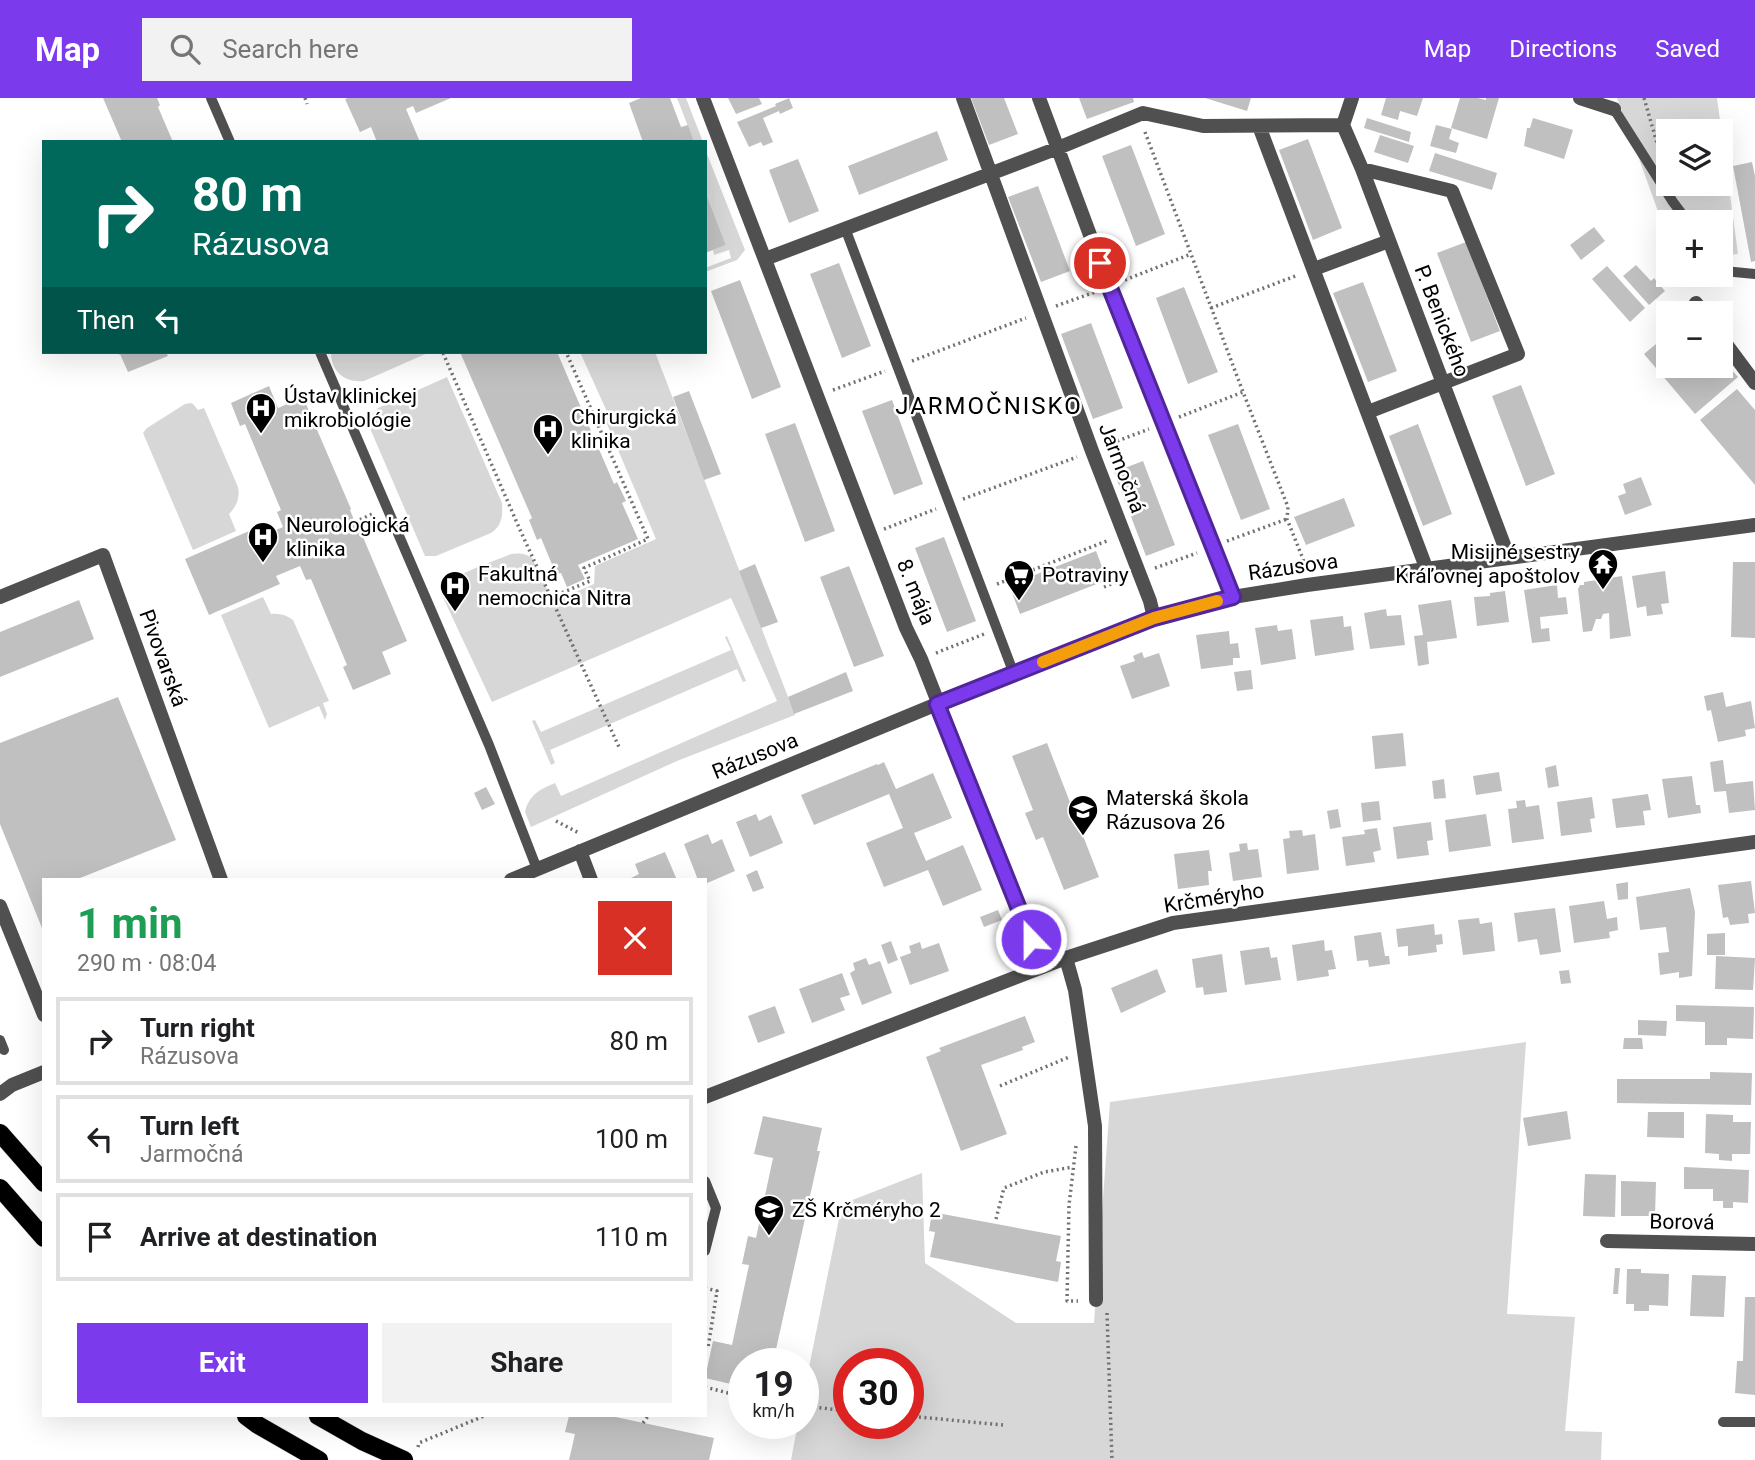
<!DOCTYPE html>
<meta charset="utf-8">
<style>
body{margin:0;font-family:Roboto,sans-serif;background:#f2f2f2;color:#202124;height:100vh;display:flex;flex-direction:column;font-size:26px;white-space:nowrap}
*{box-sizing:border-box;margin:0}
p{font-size:23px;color:#757577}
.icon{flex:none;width:38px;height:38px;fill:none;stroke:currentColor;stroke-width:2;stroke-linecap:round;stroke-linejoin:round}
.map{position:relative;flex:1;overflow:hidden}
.panel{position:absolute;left:42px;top:780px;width:665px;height:539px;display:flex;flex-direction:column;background:#fff;border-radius:0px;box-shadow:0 7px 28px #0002}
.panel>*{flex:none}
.hud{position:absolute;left:42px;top:42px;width:665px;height:214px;border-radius:0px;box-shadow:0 7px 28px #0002;background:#00695c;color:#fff;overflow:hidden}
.buttons{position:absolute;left:1656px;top:21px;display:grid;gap:14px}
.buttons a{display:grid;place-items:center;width:77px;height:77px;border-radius:0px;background:#fff;box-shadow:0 7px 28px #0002;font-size:35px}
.speed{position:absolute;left:728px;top:1250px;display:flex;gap:14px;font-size:35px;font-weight:700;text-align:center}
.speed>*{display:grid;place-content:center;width:91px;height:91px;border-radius:50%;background:#fff;box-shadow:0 7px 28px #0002;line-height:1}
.speed small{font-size:18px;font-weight:400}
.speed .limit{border:10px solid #d22;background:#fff;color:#111}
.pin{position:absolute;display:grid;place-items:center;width:60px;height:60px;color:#fff;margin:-30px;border:4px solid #fff;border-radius:50%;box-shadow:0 2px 7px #0007}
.me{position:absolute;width:77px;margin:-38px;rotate:338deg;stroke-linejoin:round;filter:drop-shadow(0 0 5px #0008)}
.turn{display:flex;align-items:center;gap:24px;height:147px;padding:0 35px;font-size:32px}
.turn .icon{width:91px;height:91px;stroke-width:2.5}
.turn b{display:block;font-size:49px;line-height:60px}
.then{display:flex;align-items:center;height:66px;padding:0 35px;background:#0003;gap:14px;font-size:26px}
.round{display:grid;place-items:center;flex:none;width:74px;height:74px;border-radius:0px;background:#f2f2f2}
.summary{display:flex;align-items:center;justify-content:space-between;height:119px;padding:0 35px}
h1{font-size:42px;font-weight:700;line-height:52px;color:#1e9e55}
.primary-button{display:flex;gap:14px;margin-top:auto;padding:14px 35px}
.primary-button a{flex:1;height:80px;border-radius:0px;background:#7c3aed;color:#fff;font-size:28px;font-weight:700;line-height:80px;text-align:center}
.primary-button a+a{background:#f2f2f2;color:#202124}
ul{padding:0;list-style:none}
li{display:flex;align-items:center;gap:21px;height:88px;margin:0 14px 10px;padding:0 21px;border:4px solid #e0e0e0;border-radius:0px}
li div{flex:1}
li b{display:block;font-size:26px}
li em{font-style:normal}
header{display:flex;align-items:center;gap:42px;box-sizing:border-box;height:98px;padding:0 35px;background:#7c3aed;color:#fff}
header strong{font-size:33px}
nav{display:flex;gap:38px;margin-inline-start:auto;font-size:24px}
.search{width:490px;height:63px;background:#f2f2f2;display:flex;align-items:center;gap:18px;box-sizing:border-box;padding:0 24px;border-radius:0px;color:#757577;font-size:26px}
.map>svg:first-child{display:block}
.green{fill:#d7d7d7;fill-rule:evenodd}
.building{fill:#c0c0c0}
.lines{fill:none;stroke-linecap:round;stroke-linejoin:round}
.primary-casing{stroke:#dbdbdb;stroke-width:19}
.path{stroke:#727272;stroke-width:3.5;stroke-dasharray:2 3.5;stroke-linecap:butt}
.lane{stroke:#505050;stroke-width:10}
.street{stroke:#505050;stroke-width:14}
.primary{stroke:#000;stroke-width:18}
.route-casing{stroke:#51269a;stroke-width:18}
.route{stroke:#7c3aed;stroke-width:12}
.slow{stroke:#f59e0b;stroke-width:12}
.labels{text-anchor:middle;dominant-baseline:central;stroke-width:5;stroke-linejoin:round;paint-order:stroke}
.street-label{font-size:21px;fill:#000;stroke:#fff}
.poi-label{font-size:21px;fill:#000;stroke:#fff;text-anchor:start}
.quarter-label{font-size:24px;letter-spacing:2px;fill:#000;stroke:#fff}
</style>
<header>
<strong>Map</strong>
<div class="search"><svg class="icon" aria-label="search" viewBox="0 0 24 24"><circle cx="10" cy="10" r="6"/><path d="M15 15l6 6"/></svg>Search here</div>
<nav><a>Map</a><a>Directions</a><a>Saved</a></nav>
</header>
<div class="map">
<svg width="1755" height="1362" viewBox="0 0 1755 1362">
<rect width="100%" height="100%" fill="#fff"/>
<path class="green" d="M677,0H686L703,44H694Z
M1617,0H1717L1738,156L1720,158V124H1668V141ZM1668,33H1720V86H1668Z
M705,51L745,152L737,162L705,174V170L731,160L729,152L714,157L713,152L726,147L705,93Z
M331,254H430L364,283C345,285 331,274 331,254Z
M580,254H655L795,617L677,663L531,729L525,714C529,697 540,691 555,685L561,698L777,603L731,500L492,604L440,493C449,477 492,464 511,456C519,455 524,455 532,460L553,504L594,486L595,468L656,441L604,319L608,316Z
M447,279L502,405C503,418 502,428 491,435L436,458H425L369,328L370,319L378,310Z
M190,305L193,306L198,312L204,310L238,389C240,400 237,408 229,416L236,433L193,452L143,335L147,330L185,306Z
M263,499L271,516C280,515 286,517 293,522L329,603L323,605L327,616L325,622L319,608L269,630L221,517Z
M727,538L746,583L743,584L737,571L550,652L555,665L551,667L532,623L535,622L541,634L731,552L725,539Z
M1526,944L1507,1216L1575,1219L1565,1333L1602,1334L1601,1362H791L798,1325H803V1299L842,1106L922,1075L925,1165L1016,1225H1094L1110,1004ZM849,1265H908V1325H849Z"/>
<path class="building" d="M103,0H157L160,7L158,9L173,44H122Z
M348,0H451L416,15L413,8L406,11L420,44H377L371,29L360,34L345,1Z
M641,0H670L681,29L688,27L694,44H643L629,5Z
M728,0H759L762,6L736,16Z
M789,0L793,10L780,16L779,13L763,20L773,44L763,48L761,44L749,49L737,24L776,8L775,6Z
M971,0H1004L1018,36L989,47Z
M1079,0H1133L1134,4L1087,21Z
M1205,0H1251L1247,13Z
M1386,0H1423L1417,18L1400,13L1398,22L1381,17Z
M1460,0H1478L1486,2V0H1499L1487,41L1451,30Z
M1367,20L1411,34L1409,44L1364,30Z
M1533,20L1573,32L1564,61L1524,48L1527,30H1530Z
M1436,27L1452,31L1449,41L1459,45L1456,55L1430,48Z
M937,33L948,62L859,97L848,68Z
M1380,37L1414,48L1408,65L1374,54Z
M1308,41L1342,130L1313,142L1279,52Z
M1131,47L1165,136L1136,148L1102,58Z
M1435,55L1497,75L1492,92L1429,73Z
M798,61L819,113L789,125L769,72Z
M1752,64L1755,78V163L1751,164L1733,68Z
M1038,88L1070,173L1041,184L1008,99Z
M705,93L726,147L705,155Z
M1594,129L1605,143L1581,162L1570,147Z
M1466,144L1500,233L1471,244L1437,155Z
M839,165L871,248L842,260L810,176Z
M1636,167L1651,183L1654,180L1665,193L1649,207L1623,178Z
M1607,168L1645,210L1630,224L1592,181Z
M740,182L781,289L752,301L711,193Z
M1363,184L1397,273L1368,284L1333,195Z
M1184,189L1218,274L1188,286L1156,200Z
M1091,225L1123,310L1093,321L1061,236Z
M1668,236V268H1720V258L1738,279L1695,316L1644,256Z
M118,254H166L168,258L128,274L120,256L119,257Z
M460,254H557L614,386L617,384L626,403L622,405L638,441L578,467L585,481L567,489L561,475L556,476L541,440L537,442L529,422L532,420Z
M1521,287L1555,376L1526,388L1492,298Z
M269,288L278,310L303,299L351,411L350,412L358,432H360L407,543L382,554L391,576L353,592L343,569L347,567L311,481L306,482L300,468L276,478L280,486L209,517L185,461L256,430L263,447L275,442L271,434L283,429L277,414L281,412L245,326L240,328L231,305Z
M1737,291L1755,312V387L1700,322Z
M689,293L721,376L704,382L673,299Z
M892,302L923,386L894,397L862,313Z
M795,325L835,433L805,444L765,336Z
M1238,326L1270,411L1241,422L1208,337Z
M1418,326L1452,416L1423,428L1389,338Z
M1143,363L1175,447L1146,458L1114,374Z
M1641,379L1652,407L1625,417L1618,398L1626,395L1623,386Z
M1344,400L1355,428L1306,447L1294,419Z
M944,439L976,523L947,534L915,450Z
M1096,453L1107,482L1020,516L1009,487Z
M1733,464H1755V540L1731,539Z
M755,466L778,524L761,530L739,473Z
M849,468L884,558L854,569L820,479Z
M1665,473L1669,505L1661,506L1663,516L1647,518L1646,508L1637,510L1632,478Z
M1622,478L1631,538L1610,541L1609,515L1603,516L1601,521H1596L1592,533L1583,534L1578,491L1580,487H1584V484Z
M1557,487L1558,500L1566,499L1568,516L1540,519L1541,531L1549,530L1550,543L1532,545L1524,492Z
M1505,493L1509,524L1477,528L1474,499L1490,498V495Z
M79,502L94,541L0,579V534Z
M1451,502L1457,540L1427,544L1429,566L1418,568L1414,538L1423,537L1418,507Z
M1386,511L1387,518L1401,517L1405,547L1370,551L1364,515Z
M1343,518L1344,529L1351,528L1354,552L1315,558L1310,522Z
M1277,527L1278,533L1292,531L1296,561L1261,567L1255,530Z
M1229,533L1230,546L1238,545L1240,560H1233V567L1201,571L1196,537Z
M1142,554L1144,560L1159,555L1170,588L1132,601L1120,568L1135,563L1133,558Z
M1251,572L1253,591L1237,593L1234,574Z
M846,574L853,593L794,616L788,599Z
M1723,594L1726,609L1751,603L1755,630L1745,632L1746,638L1718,644L1711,612L1707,613L1704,598Z
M118,599L176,742L75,782H44V835L0,726V645Z
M1403,635L1406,668L1375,671L1372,638Z
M1047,645L1099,779L1064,792L1043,739L1036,742L1025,715L1033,712L1012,658Z
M1723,662L1726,686L1753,683L1755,712L1729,715L1726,693L1714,694L1710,664Z
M884,664L896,691L933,675L952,720L914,735L926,763L963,747L982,792L943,808L928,772L884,789L866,745L903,730L889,696L814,727L801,697L877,666L878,667Z
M1556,667L1559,688L1548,690L1545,670Z
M1499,674L1502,693L1476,697L1473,678Z
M1692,678L1696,707H1700L1701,715L1668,720L1662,681Z
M1444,681L1446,700L1434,701L1432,683Z
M486,689L495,706L482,712L474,695Z
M1648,696L1651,712L1643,713L1645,727L1616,730L1612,701Z
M1592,699L1595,720L1590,721L1592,734L1561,738L1557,704Z
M1525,702L1526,709L1539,707L1544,741L1512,745L1508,711L1517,710L1516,703Z
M1379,703L1381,722L1363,724L1361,705Z
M1338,711L1341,729L1330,731L1327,713Z
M756,716L759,723L771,717L783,745L750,759L736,724Z
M1486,716L1491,748L1449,754L1445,722Z
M1431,724L1433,742L1427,743L1429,757L1397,761L1393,729Z
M1377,730L1381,752L1373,754L1375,764L1346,768L1342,739L1365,736L1364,732Z
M1302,732L1303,738L1315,736L1319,772L1287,776L1283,741L1290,740L1289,733Z
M708,736L712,746L722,741L735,773L705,786V782H698L684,746Z
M1247,745L1248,752L1258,751L1262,779L1233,783L1229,755L1240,753L1239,746Z
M1209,752L1212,773H1208L1209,787L1178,791L1174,756Z
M665,754L677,782H632L631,780L639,776L635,766Z
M757,772L764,790L753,794L746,777Z
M1751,783L1755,815L1748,816L1749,825L1730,827L1728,819L1723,820L1718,787Z
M1628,784V801L1618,802L1616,786Z
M1690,790L1695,814L1692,878L1679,880V874L1660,877L1658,855L1669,854L1666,829L1640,832L1636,799Z
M1604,803L1607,821L1617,819L1618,832L1609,834L1610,840L1574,845L1569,808Z
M1555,810L1561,854L1540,857L1537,841L1518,844L1514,815Z
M998,812L1002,822L984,829L980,819Z
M1479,820L1480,826L1492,824L1495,853L1463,857L1458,822Z
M1434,826L1435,837L1442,836L1443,846L1436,847L1437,854L1408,858V848L1398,849L1396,831Z
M1381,834L1385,858H1389L1390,866L1369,869L1368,862L1357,863L1354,838Z
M1725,835V857H1707V836Z
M1324,842L1325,853L1332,852L1336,871L1328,872L1329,878L1297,883L1292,847Z
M891,843L898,862L888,866L881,847Z
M920,844L922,851L939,845L949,873L910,887L900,859L911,855L909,848Z
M1269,849L1271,860L1277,859L1281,882L1245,887L1240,853Z
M1222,856L1227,894L1204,897L1203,889L1196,890L1192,861Z
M1716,858L1755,860L1753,892L1715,891Z
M866,860L869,867L880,863L892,895L862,907L850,875L855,872L853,865Z
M1157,871L1166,894L1121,915L1111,890Z
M1569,872L1571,885L1561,886L1559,873Z
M842,875L850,897L840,900L845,912L812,925L799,891Z
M1676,907L1754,909L1753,941L1727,940V947H1705V924L1676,923Z
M775,908L785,935L758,945L748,918Z
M1025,918L1035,944L1022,949L1023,952L981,967L1007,1036L961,1053L926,959L941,953L939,950Z
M1638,922L1667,923L1666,938L1638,937Z
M1624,940H1642L1643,951H1623Z
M1710,974L1752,975L1751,1007L1617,1005V981H1710Z
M1567,1013L1571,1041L1528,1048L1523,1020Z
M1648,1014H1684V1040L1647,1039Z
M1706,1016L1733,1017V1024H1751L1750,1056H1732V1063L1719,1062V1056L1705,1055Z
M763,1018L822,1030L817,1053H820L773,1265H744V1289L705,1280L713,1243L732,1247L749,1167L742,1166L748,1138L756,1140L773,1060L754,1056Z
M1684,1069L1749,1072L1748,1105L1733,1104V1110H1723V1103H1713V1091H1684Z
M1585,1076L1616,1077L1615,1119L1583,1118Z
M1621,1083L1656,1084L1655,1118H1621Z
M932,1114L1061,1138L1056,1163L1061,1164L1058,1184L930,1159L935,1134L929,1133Z
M1615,1170H1620L1618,1196H1613Z
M1627,1171H1641V1175L1669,1176L1668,1208L1649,1207V1213H1634V1206H1626Z
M1692,1177L1726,1178L1724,1219L1690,1218Z
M1745,1199H1755V1297L1735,1295L1737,1263H1743Z
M569,1318H611L714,1340L709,1362H569L575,1336L565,1334Z"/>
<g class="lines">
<g class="primary-casing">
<path id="primary" d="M0,1035L44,1085
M0,1090L44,1140
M246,1318L258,1327L319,1362
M318,1318L362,1343L404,1362"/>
</g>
<path class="path" d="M305,0L307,6
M1644,0L1657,45
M1145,34L1243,294
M1125,182L1191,156
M1056,208L1095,194
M1211,210L1298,177
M443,255L521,434L619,649
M912,263L1026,220
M833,292L885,273
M1179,319L1243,294L1288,409L1287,421L1303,461L1305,471
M1107,347L1149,331
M963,401L1077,359
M355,424L372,416
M884,431L936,411
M1227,443L1287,421
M1155,470L1197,455
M997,486L1107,443
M1104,489L1124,481
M552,499L590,483L584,470L648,441L566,254
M936,555L984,536
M556,723L579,735
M1000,988L1069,959
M1076,1048L1069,1107L1067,1203H1078
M996,1121L1004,1090L1044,1074L1073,1069
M705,1190L717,1193L708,1250
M1107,1215L1112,1362
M705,1289L744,1299
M803,1308L849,1313
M908,1318L1003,1327
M643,1325L648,1318
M418,1349L419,1345L484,1318"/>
<path class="lane" d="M211,0L230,44
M1614,11L1673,104L1688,124
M845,130L1014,576
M1720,168L1724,173L1755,176
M320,254L489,647L537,771
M0,942L4,952
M705,1083L716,1110L705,1153
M1723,1324H1755"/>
<path class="street" d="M703,0L906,530L921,561L1031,841
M963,0L1092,353L1150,503L1154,520
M1039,0L1109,188L1233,499
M1352,0L1343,27L1362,71L1509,460
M1580,0L1614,11
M1259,28L1427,472
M1362,71L1452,93L1518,256L1368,314
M765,161L1058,50L1143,15L1203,28L1343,27
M1314,171L1389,143
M1696,205L1704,215
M1720,238L1755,285
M0,499L103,457L221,782
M580,753L591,782
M511,782L937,606L1154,520L1233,499L1307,487L1755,427
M0,808L44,917
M1066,860L1075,892L1095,1028L1096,1202
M0,996L12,987L44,974
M705,999L1066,860L1173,825L1755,744
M1607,1143L1755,1146"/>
<use href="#primary" class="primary"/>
</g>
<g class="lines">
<g class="route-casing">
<path id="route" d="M1031,841L937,606L1154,520L1233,499L1100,165"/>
</g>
<use href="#route" class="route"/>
<path class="slow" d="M1043,564L1154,520L1217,503"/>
</g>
<defs>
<g id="hospital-pin" transform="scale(1.575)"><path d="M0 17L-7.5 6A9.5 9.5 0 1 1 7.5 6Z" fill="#000" stroke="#fff"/><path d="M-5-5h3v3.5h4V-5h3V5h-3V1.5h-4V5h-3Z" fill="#fff"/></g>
<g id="temple-pin" transform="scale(1.575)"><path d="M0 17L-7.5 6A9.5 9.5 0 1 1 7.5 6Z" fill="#000" stroke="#fff"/><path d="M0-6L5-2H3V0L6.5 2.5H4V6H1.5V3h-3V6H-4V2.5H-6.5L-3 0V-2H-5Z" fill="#fff"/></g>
<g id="supermarket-pin" transform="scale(1.575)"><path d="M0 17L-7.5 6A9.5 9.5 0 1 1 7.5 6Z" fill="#000" stroke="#fff"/><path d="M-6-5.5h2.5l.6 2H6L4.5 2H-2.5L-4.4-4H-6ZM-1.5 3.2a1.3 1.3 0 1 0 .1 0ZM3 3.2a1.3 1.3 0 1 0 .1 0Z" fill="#fff"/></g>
<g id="school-pin" transform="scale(1.575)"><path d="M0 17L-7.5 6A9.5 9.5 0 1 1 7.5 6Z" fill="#000" stroke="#fff"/><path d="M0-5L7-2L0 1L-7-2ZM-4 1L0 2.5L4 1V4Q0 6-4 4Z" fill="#fff"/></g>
</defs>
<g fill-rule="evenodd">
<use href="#hospital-pin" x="261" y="310"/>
<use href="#hospital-pin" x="548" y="331"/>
<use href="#hospital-pin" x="263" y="439"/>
<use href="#temple-pin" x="1603" y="466"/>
<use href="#supermarket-pin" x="1019" y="477"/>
<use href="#hospital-pin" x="455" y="488"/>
<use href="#school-pin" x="1083" y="712"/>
<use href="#school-pin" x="769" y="1112"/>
</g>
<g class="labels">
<g class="street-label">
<text transform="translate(1442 223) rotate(69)">P. Benického</text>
<text transform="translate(1122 370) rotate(69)">Jarmočná</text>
<text transform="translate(1293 469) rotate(-8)">Rázusova</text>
<text transform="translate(916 494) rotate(68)">8. mája</text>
<text transform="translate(163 560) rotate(70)">Pivovarská</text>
<text transform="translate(755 658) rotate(-22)">Rázusova</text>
<text transform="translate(1214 800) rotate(-9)">Krčméryho</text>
<text transform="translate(1682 1124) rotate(1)">Borová</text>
</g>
<g class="poi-label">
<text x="284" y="298">Ústav klinickej<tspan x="284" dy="24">mikrobiológie</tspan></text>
<text x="571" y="319">Chirurgická<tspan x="571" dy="24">klinika</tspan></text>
<text x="286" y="427">Neurologická<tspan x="286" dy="24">klinika</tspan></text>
<text x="1580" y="454" text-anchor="end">Misijné sestry<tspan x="1580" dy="24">Kráľovnej apoštolov</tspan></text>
<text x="478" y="476">Fakultná<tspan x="478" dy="24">nemocnica Nitra</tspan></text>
<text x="1042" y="477">Potraviny</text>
<text x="1106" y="700">Materská škola<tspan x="1106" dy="24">Rázusova 26</tspan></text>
<text x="792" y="1112">ZŠ Krčméryho 2</text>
</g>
<g class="quarter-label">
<text x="989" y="308">JARMOČNISKO</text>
</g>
</g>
</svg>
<div class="buttons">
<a><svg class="icon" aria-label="layers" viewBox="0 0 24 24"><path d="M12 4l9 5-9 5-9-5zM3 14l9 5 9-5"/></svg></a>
<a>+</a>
<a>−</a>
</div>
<div class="speed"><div>19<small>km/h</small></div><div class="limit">30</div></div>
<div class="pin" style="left:1100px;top:165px;background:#d93025"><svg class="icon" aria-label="arrive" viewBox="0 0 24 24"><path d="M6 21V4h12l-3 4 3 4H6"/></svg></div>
<svg class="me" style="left:1031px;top:841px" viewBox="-20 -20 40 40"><circle r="17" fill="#7c3aed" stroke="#fff" stroke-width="3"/><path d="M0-11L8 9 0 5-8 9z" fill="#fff"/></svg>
<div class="hud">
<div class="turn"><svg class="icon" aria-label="right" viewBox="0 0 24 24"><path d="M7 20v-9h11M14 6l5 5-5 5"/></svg><div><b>80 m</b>Rázusova</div></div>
<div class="then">Then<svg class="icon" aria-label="left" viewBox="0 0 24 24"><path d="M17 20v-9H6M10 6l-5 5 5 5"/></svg></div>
</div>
<section class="panel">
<div class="summary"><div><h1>1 min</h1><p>290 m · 08:04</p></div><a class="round" style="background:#d93025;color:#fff"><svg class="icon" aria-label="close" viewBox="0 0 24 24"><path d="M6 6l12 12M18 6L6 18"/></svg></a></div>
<ul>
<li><svg class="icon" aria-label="right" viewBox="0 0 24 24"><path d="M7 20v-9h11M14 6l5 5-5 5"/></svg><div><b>Turn right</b><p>Rázusova</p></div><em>80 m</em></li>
<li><svg class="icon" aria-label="left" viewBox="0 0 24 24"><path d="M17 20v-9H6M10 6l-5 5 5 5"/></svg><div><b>Turn left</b><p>Jarmočná</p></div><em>100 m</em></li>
<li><svg class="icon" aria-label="arrive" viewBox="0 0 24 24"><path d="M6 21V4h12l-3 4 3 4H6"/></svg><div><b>Arrive at destination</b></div><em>110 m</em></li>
</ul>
<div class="primary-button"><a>Exit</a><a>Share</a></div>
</section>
</div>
